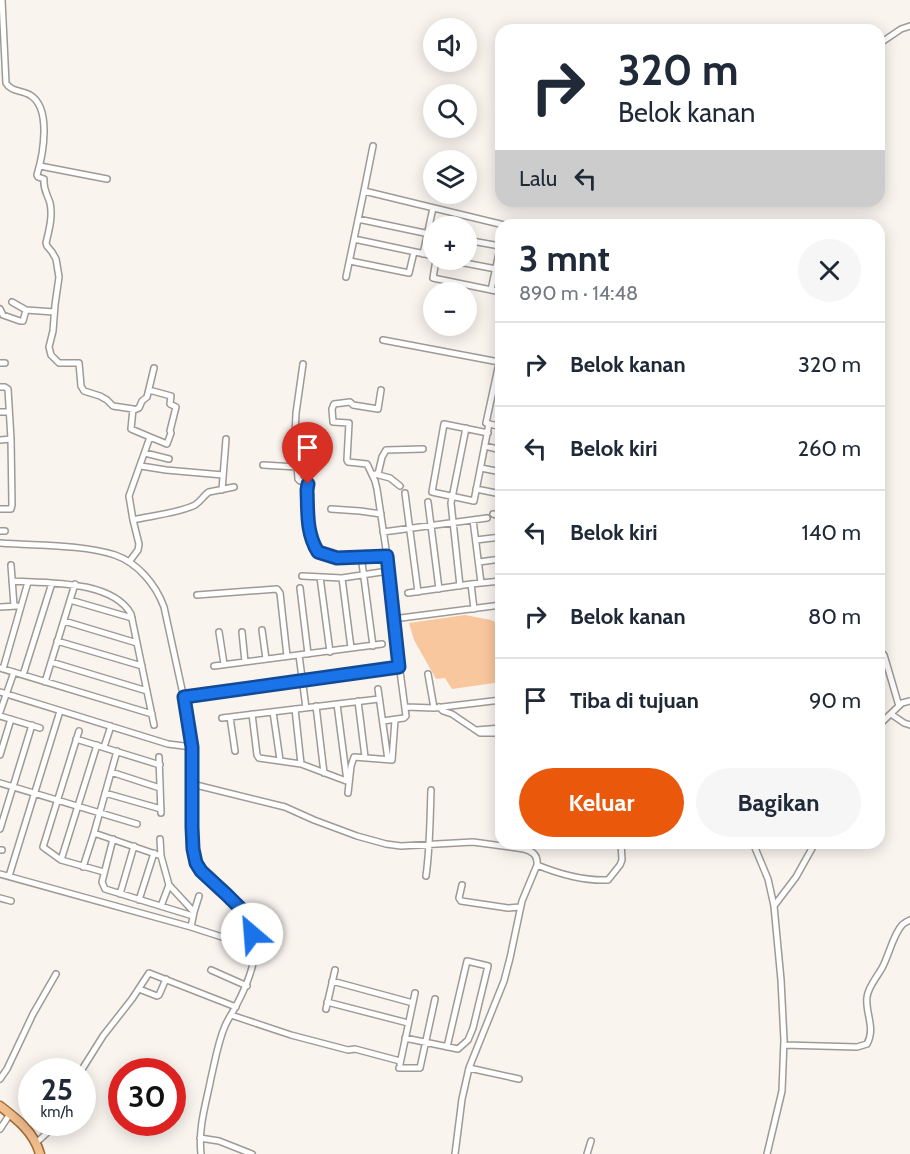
<!DOCTYPE html>
<html lang="id">
<meta charset="utf-8">
<style>
body{margin:0;font-family:Cabin,sans-serif;background:#f6f6f7;color:#1f2937;height:100vh;display:flex;flex-direction:column;font-size:22px;white-space:nowrap}
*{box-sizing:border-box;margin:0}
p{font-size:20px;color:#747a83}
.icon{flex:none;width:33px;height:33px;fill:none;stroke:currentColor;stroke-width:2;stroke-linecap:round;stroke-linejoin:round}
.map{position:relative;flex:1;overflow:hidden}
.details{position:absolute;left:495px;top:219px;width:390px;height:630px;display:flex;flex-direction:column;background:#fff;border-radius:18px;box-shadow:0 3px 15px #0003}
.details>*{flex:none}
.hud{position:absolute;left:495px;top:24px;width:390px;height:183px;border-radius:18px;box-shadow:0 3px 15px #0003;background:#fff;color:#1f2937;overflow:hidden}
.controls{position:absolute;left:423px;top:18px;display:grid;gap:12px}
.controls a{display:grid;place-items:center;width:54px;height:54px;border-radius:50%;background:#fff;box-shadow:0 3px 15px #0003;font-size:30px}
.speed{position:absolute;left:18px;top:1058px;display:flex;gap:12px;font-size:30px;font-weight:700;text-align:center}
.speed>*{display:grid;place-content:center;width:78px;height:78px;border-radius:50%;background:#fff;box-shadow:0 3px 15px #0003;line-height:1}
.speed small{font-size:15px;font-weight:400}
.speed .limit{border:9px solid #d22;background:#fff;color:#111}
.pin{position:absolute;display:grid;place-items:center;width:51px;height:51px;color:#fff;margin:-62px -26px;border-radius:50% 50% 50% 0;rotate:-45deg;box-shadow:0 0 6px #0007}
.pin .icon{rotate:45deg}
.me{position:absolute;width:66px;margin:-33px;rotate:333deg;stroke-linejoin:round;filter:drop-shadow(0 0 4px #0008)}
.turn{display:flex;align-items:center;gap:21px;height:126px;padding:0 24px;font-size:27px}
.turn .icon{width:78px;height:78px;stroke-width:2.5}
.turn b{display:block;font-size:42px;line-height:51px}
.then{display:flex;align-items:center;height:57px;padding:0 24px;background:#0003;gap:12px;font-size:22px}
.round{display:grid;place-items:center;flex:none;width:63px;height:63px;border-radius:32px;background:#f6f6f7}
.summary{display:flex;align-items:center;justify-content:space-between;height:102px;padding:0 24px}
h1{font-size:36px;font-weight:700;line-height:45px}
.cta{display:flex;gap:12px;margin-top:auto;padding:12px 24px}
.cta a{flex:1;height:69px;border-radius:36px;background:#ea580c;color:#fff;font-size:24px;font-weight:700;line-height:69px;text-align:center}
.cta a+a{background:#f6f6f7;color:#1f2937}
ul{padding:0;list-style:none}
li{display:flex;align-items:center;gap:18px;height:84px;padding:0 24px;border-top:2px solid #e0e1e3}
li div{flex:1}
li b{display:block;font-size:22px}
li em{font-style:normal}
.map>svg:first-child{display:block}
.green{fill:#f8c79e}
.lines{fill:none;stroke-linecap:round;stroke-linejoin:round}
.minor-casing{stroke:#9f9a95;stroke-width:8}
.primary-casing{stroke:#a26a35;stroke-width:11}
.minor{stroke:#fff;stroke-width:5}
.primary{stroke:#f1be8e;stroke-width:8}
.route-casing{stroke:#114b97;stroke-width:15}
.route{stroke:#1a73e8;stroke-width:10}
</style>
<div class="map">
<svg width="910" height="1154" viewBox="0 0 910 1154">
<rect width="100%" height="100%" fill="#faf4ef"/>
<path class="green" d="M465,615L491,620L501,625V682L452,689L445,678L436,679L414,640L409,623Z"/>
<g class="lines">
<g class="minor-casing">
<path id="minor" d="M2,0L6,83C11,92 22,90 30,95C52,108 43,155 37,175L38,177L44,179C43,190 47,193 50,203C53,216 49,230 46,243L47,246L52,252L56,259L59,277L55,305L53,331L49,347L51,355L59,363H79L81,386L84,391L100,396L107,400L113,406L133,409L131,429L150,437L129,496L133,520L139,544L138,550L129,562
M879,44L901,29L910,26
M373,146L364,191L504,225
M40,166L107,179
M358,219L434,235
M354,239L434,256
M466,240L500,246
M423,254L433,208
M436,260L433,278L501,292
M449,260L496,269
M350,261L409,273L414,252
M346,277L364,191
M491,290L501,244
M12,302L26,310L54,312
M0,309L3,315L20,321H23L26,310
M383,340L499,362
M501,354L486,423L501,427
M0,363H5
M303,364L296,413L295,437L298,479L300,481L308,484L307,490C308,512 306,533 318,552L337,558L387,556
M0,387H5L8,389L11,439L12,505L11,509H0
M149,390L171,396L170,404L176,407L170,431L171,433L167,444L150,437
M381,390L378,409L353,405L350,402L334,404L332,409L333,422L349,423L347,460L348,462L367,464L375,481L377,489L387,556L393,619L406,716L404,718L383,721
M134,410L139,408L142,401L147,397L154,368
M0,412H9
M488,433L444,424L432,492L474,501L489,424
M0,440L11,439
M485,446L501,450
M145,453L169,459
M263,465L297,467
M141,466L166,470L223,475
M481,468L501,472
M375,474L390,478L400,486
M378,474L382,457L386,450L423,449
M476,489L501,494
M222,490L226,439
M405,493L418,592
M428,502L439,589
M331,509L360,511L381,514
M493,514L501,516
M133,520C150,516 179,513 195,505C201,501 204,495 209,492L234,487
M473,520L481,583
M0,531H5
M383,532L487,518
M476,540L501,537
M0,543C36,546 81,544 115,555C138,563 156,585 164,607L191,731C194,758 193,786 192,813C192,829 191,847 196,862C200,872 210,879 217,885C236,901 256,924 255,950C254,969 245,989 236,1006C233,1012 228,1019 225,1026C218,1042 215,1061 211,1078C206,1104 198,1127 201,1154
M479,562L501,559
M362,563L373,646
M11,565L14,606
M302,576L342,578L388,571
M320,577L330,652
M342,578L351,648
M12,581C46,583 112,580 131,614L154,725
M460,586L451,503L466,428
M300,588L308,654
M408,593L471,584
M197,595L277,589L280,593L287,656
M70,600L132,618
M0,607L17,606
M474,609L471,584L501,581
M393,619L501,605
M64,621L137,643
M262,630L266,659
M219,632L224,664
M242,632L245,662
M57,641L142,666
M879,649L884,655L899,706
M299,655L306,708
M51,662L147,691
M214,666L382,644
M0,668L152,714
M3,669L28,582
M428,674L434,708L501,700
M23,675L52,583
M45,682L75,584
M378,689L388,760
M0,692L168,744L192,747
M184,697L399,667
M358,701L365,757
M337,704L347,781
M316,706L324,773
M406,707L434,708
M439,707L443,711L452,714L480,733H501
M295,709L301,764
M0,712L14,672
M273,712L280,760
M252,714L257,755L259,758L301,764L349,782
M891,714L904,723L910,725
M0,716L40,728
M230,717L235,751
M222,718L379,699
M879,725L902,703L910,701
M477,730L501,728
M79,731L43,847L61,860L104,872
M76,739L160,765
M104,747L111,726
M0,755L11,719
M159,757L161,813
M111,772L160,788
M0,783L137,824
M192,784L285,807L314,820L357,836L386,844L401,846L473,842L524,849C533,851 538,856 537,865L522,901L510,958L504,981L469,1068L519,1079
M105,793L161,809
M348,793L351,766L354,757L392,760L395,720
M0,829L32,725
M94,833L161,856
M113,839L102,882L105,889L193,916
M160,839L161,856L169,885L194,912
M753,843L768,879L774,906L781,980L784,1040L782,1091L767,1154
M0,850H2
M61,860L97,745
M537,865C559,874 584,881 608,880L620,865L622,860L621,843
M83,867L94,833L117,751
M0,874L191,927
M9,876L60,711
M426,876C430,848 430,819 431,790
M462,885L459,898L461,901L508,908L520,907
M120,894L134,846
M199,896L194,912L191,927L247,945H255
M0,898L11,901
M139,900L154,853
M161,906L169,885
M774,906L796,877L815,843
M211,970L247,986
M332,981L413,1003
M139,989L157,996L159,995L166,979
M327,1002L408,1023
M326,1009L335,970
M231,1015L291,1035L348,1050L355,1049L400,1061
M405,1038L458,1049L468,1040L473,1028L488,966L467,961L447,1047
M784,1045L857,1047L867,1044C876,1028 865,1013 867,997C868,987 877,977 882,968C889,955 893,935 902,925C904,923 908,921 910,920
M400,1064L415,993
M399,1068H420L435,999
M81,1071L103,1036L132,999L149,973L236,1007
M0,1079L7,1069L33,1014L56,974
M0,1129L10,1114
M200,1138L219,1141L252,1154
M37,1142L59,1122
M455,1154L462,1099L469,1068
M587,1154L591,1141"/>
</g>
<g class="primary-casing">
<path id="primary" d="M0,1106C17,1119 34,1132 40,1154"/>
</g>
<use href="#minor" class="minor"/>
<use href="#primary" class="primary"/>
</g>
<g class="lines">
<g class="route-casing">
<path id="route" d="M252,934L247,919L240,908L227,895L201,871L196,863L193,849L192,827V747L184,697L399,667L387,556L337,558L318,552C306,533 308,512 307,490L308,484"/>
</g>
<use href="#route" class="route"/>
</g>
</svg>
<div class="controls">
<a><svg class="icon" aria-label="sound" viewBox="0 0 24 24"><path d="M4 9h4l5-4v14l-5-4H4zM17 9q2 3 0 6"/></svg></a>
<a><svg class="icon" aria-label="search" viewBox="0 0 24 24"><circle cx="10" cy="10" r="6"/><path d="M15 15l6 6"/></svg></a>
<a><svg class="icon" aria-label="layers" viewBox="0 0 24 24"><path d="M12 4l9 5-9 5-9-5zM3 14l9 5 9-5"/></svg></a>
<a>+</a>
<a>−</a>
</div>
<div class="speed"><div>25<small>km/h</small></div><div class="limit">30</div></div>
<div class="pin" style="left:308px;top:484px;background:#d93025"><svg class="icon" aria-label="arrive" viewBox="0 0 24 24"><path d="M6 21V4h12l-3 4 3 4H6"/></svg></div>
<svg class="me" style="left:252px;top:934px" viewBox="-20 -20 40 40"><circle r="19" fill="#fff"/><path d="M0-13L10 11 0 6-10 11z" fill="#1a73e8"/></svg>
<div class="hud">
<div class="turn"><svg class="icon" aria-label="right" viewBox="0 0 24 24"><path d="M7 20v-9h11M14 6l5 5-5 5"/></svg><div><b>320 m</b>Belok kanan</div></div>
<div class="then">Lalu<svg class="icon" aria-label="left" viewBox="0 0 24 24"><path d="M17 20v-9H6M10 6l-5 5 5 5"/></svg></div>
</div>
<section class="details">
<div class="summary"><div><h1>3 mnt</h1><p>890 m · 14:48</p></div><a class="round"><svg class="icon" aria-label="close" viewBox="0 0 24 24"><path d="M6 6l12 12M18 6L6 18"/></svg></a></div>
<ul>
<li><svg class="icon" aria-label="right" viewBox="0 0 24 24"><path d="M7 20v-9h11M14 6l5 5-5 5"/></svg><div><b>Belok kanan</b></div><em>320 m</em></li>
<li><svg class="icon" aria-label="left" viewBox="0 0 24 24"><path d="M17 20v-9H6M10 6l-5 5 5 5"/></svg><div><b>Belok kiri</b></div><em>260 m</em></li>
<li><svg class="icon" aria-label="left" viewBox="0 0 24 24"><path d="M17 20v-9H6M10 6l-5 5 5 5"/></svg><div><b>Belok kiri</b></div><em>140 m</em></li>
<li><svg class="icon" aria-label="right" viewBox="0 0 24 24"><path d="M7 20v-9h11M14 6l5 5-5 5"/></svg><div><b>Belok kanan</b></div><em>80 m</em></li>
<li><svg class="icon" aria-label="arrive" viewBox="0 0 24 24"><path d="M6 21V4h12l-3 4 3 4H6"/></svg><div><b>Tiba di tujuan</b></div><em>90 m</em></li>
</ul>
<div class="cta"><a>Keluar</a><a>Bagikan</a></div>
</section>
</div>
